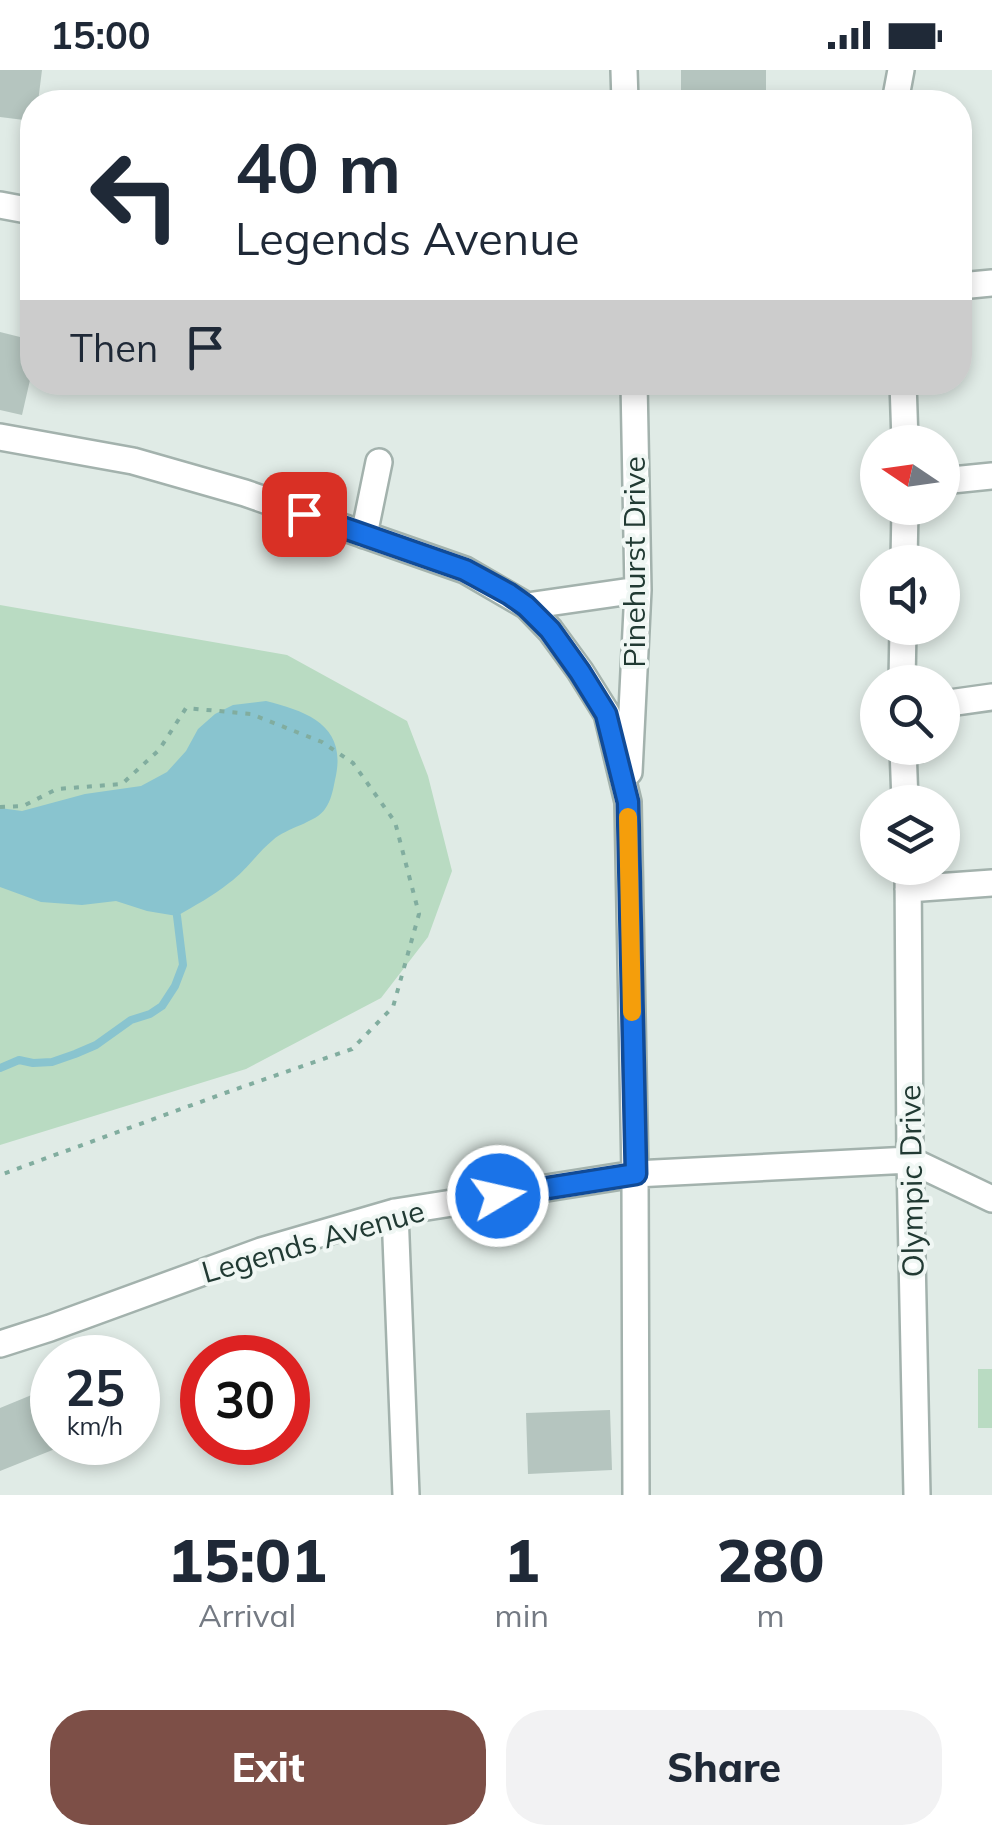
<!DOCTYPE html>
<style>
body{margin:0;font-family:Mulish,sans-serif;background:#f2f2f3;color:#1f2937;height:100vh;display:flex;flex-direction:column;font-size:38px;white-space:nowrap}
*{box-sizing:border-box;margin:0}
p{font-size:32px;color:#747a83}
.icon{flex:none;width:55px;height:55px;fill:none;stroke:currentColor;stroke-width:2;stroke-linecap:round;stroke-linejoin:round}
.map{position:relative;height:1425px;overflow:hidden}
.panel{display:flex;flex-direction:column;background:#fff;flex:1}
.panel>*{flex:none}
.banner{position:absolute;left:20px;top:20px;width:952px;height:305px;border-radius:40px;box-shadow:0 5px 15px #0003;background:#fff;color:#1f2937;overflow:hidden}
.needle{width:65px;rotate:283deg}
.controls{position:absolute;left:860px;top:355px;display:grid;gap:20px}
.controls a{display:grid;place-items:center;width:100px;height:100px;border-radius:50%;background:#fff;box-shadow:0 5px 15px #0003;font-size:50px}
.speed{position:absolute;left:30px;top:1265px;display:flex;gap:20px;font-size:50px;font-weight:700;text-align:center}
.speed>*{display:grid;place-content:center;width:130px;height:130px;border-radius:50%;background:#fff;box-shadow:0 5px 15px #0003;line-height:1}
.speed small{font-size:25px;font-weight:400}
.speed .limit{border:15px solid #d22;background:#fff;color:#111}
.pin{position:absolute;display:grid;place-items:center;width:85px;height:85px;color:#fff;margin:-42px;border-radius:20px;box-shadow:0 5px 15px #0006}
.me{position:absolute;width:110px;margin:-55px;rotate:81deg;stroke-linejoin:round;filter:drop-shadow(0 0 8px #0008)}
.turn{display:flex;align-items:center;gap:35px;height:210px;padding:0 50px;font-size:45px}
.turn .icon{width:130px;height:130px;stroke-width:2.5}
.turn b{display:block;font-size:70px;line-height:85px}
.then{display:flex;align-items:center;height:95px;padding:0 50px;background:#0003;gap:20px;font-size:38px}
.eta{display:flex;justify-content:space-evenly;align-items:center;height:170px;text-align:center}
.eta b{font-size:60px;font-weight:800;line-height:70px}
.action{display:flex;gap:20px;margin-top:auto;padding:20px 50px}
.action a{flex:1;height:115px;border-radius:40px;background:#7d4f47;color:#fff;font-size:40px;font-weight:800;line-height:115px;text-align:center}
.action a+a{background:#f2f2f3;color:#1f2937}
.status{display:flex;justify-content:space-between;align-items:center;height:70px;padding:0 50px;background:#fff;direction:ltr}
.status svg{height:28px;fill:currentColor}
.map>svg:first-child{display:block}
.green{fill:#b9dbc2}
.water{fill:#89c4cf}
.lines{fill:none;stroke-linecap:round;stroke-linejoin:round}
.stream{stroke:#89c4cf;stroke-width:8}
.building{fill:#b5c5bf}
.minor-casing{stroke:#a3b2ad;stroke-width:30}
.path{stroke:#81ad9f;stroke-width:4;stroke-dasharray:5 8;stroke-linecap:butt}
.minor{stroke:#fff;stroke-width:25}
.route-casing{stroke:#114b97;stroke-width:25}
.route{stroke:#1a73e8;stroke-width:18}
.slow{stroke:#f59e0b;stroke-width:18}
.labels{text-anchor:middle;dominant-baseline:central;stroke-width:8;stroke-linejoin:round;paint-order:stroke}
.street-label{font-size:30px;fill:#213a33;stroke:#f0f7f4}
</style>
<div class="status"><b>15:00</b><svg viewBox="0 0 49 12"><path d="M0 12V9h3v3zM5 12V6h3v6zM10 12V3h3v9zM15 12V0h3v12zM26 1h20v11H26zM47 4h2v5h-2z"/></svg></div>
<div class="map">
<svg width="992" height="1425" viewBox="0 0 992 1425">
<rect width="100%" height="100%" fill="#e0ebe6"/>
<path class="green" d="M0,535L287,585L407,651L428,706L452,801L428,867L381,928L246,999L0,1075Z
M978,1299H992V1358H978Z"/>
<path class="water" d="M266,631C309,642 348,656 335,710C333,720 331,731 325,739C317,752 286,758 273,770C257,783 246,801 229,813C213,826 194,836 177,846L147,841L116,831L82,835L41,832L0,817V738L22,741L85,724L141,716L167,702L186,681L198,659L215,644L233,635Z"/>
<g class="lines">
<path class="stream" d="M0,998L19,990L33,993L52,992L75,984L96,975L131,950L150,944L162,936L175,916L183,895L177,846"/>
</g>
<path class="building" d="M0,0H42L38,32H32V51L0,47Z
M681,0H766V32H681Z
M0,262L32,270V310H30L22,345L0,340Z
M51,1317L52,1372L70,1373L0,1401V1338Z
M610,1340L612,1400L528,1404L526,1343Z"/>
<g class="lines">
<g class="minor-casing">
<path id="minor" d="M624,0L625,32
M895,32L901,0
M0,135L32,141
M960,216L992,213
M903,312L905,372
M0,367L133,391L245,423L465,500L527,536L550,560L580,601L607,644L628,732L635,1104L636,1425
M942,411L992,406
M364,465L379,392
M904,492L905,438
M527,536L638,520
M902,612L903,558
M942,634L992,627
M903,678L905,732
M629,702L638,520L634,312
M908,798L910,1090L917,1425
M908,819L992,813
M395,1142L406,1425
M0,1274L50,1258L261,1181L395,1142L635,1104L910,1090L992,1129"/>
</g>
<path class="path" d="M0,737L23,736L57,719L122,714L159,680L186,638L251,644L322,672L353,693L395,752L419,844L393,937L352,979L225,1023L0,1105"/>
<use href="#minor" class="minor"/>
</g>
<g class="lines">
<g class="route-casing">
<path id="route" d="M304,444L465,500L509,524L526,536L550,560L580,602L606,644L628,732L636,1104L498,1126"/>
</g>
<use href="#route" class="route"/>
<path class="slow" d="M628,747L632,942"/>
</g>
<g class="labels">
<g class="street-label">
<text transform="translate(634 492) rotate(-90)">Pinehurst Drive</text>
<text transform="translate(911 1111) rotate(-91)">Olympic Drive</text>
<text transform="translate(313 1171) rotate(-16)">Legends Avenue</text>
</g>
</g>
</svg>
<div class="controls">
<a><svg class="needle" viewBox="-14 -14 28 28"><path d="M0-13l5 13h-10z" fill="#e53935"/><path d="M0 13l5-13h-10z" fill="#747a83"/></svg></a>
<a><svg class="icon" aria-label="sound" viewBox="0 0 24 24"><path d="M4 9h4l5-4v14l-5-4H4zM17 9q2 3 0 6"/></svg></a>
<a><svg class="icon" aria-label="search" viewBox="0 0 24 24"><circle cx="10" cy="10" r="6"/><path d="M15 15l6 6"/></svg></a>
<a><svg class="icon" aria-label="layers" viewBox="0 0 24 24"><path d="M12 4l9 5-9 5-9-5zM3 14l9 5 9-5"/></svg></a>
</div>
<div class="speed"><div>25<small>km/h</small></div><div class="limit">30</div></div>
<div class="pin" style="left:304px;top:444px;background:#d93025"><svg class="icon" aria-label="arrive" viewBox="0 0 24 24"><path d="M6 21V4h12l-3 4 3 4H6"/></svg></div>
<svg class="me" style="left:498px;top:1126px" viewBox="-20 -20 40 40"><circle r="17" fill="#1a73e8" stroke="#fff" stroke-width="3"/><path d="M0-11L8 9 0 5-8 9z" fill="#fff"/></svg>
<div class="banner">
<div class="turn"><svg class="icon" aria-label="left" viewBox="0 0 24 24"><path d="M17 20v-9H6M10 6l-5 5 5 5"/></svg><div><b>40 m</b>Legends Avenue</div></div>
<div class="then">Then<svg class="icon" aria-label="arrive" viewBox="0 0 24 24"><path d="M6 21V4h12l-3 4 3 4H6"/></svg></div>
</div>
</div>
<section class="panel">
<div class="eta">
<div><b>15:01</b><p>Arrival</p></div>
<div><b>1</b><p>min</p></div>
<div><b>280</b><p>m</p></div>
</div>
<div class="action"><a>Exit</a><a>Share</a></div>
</section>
